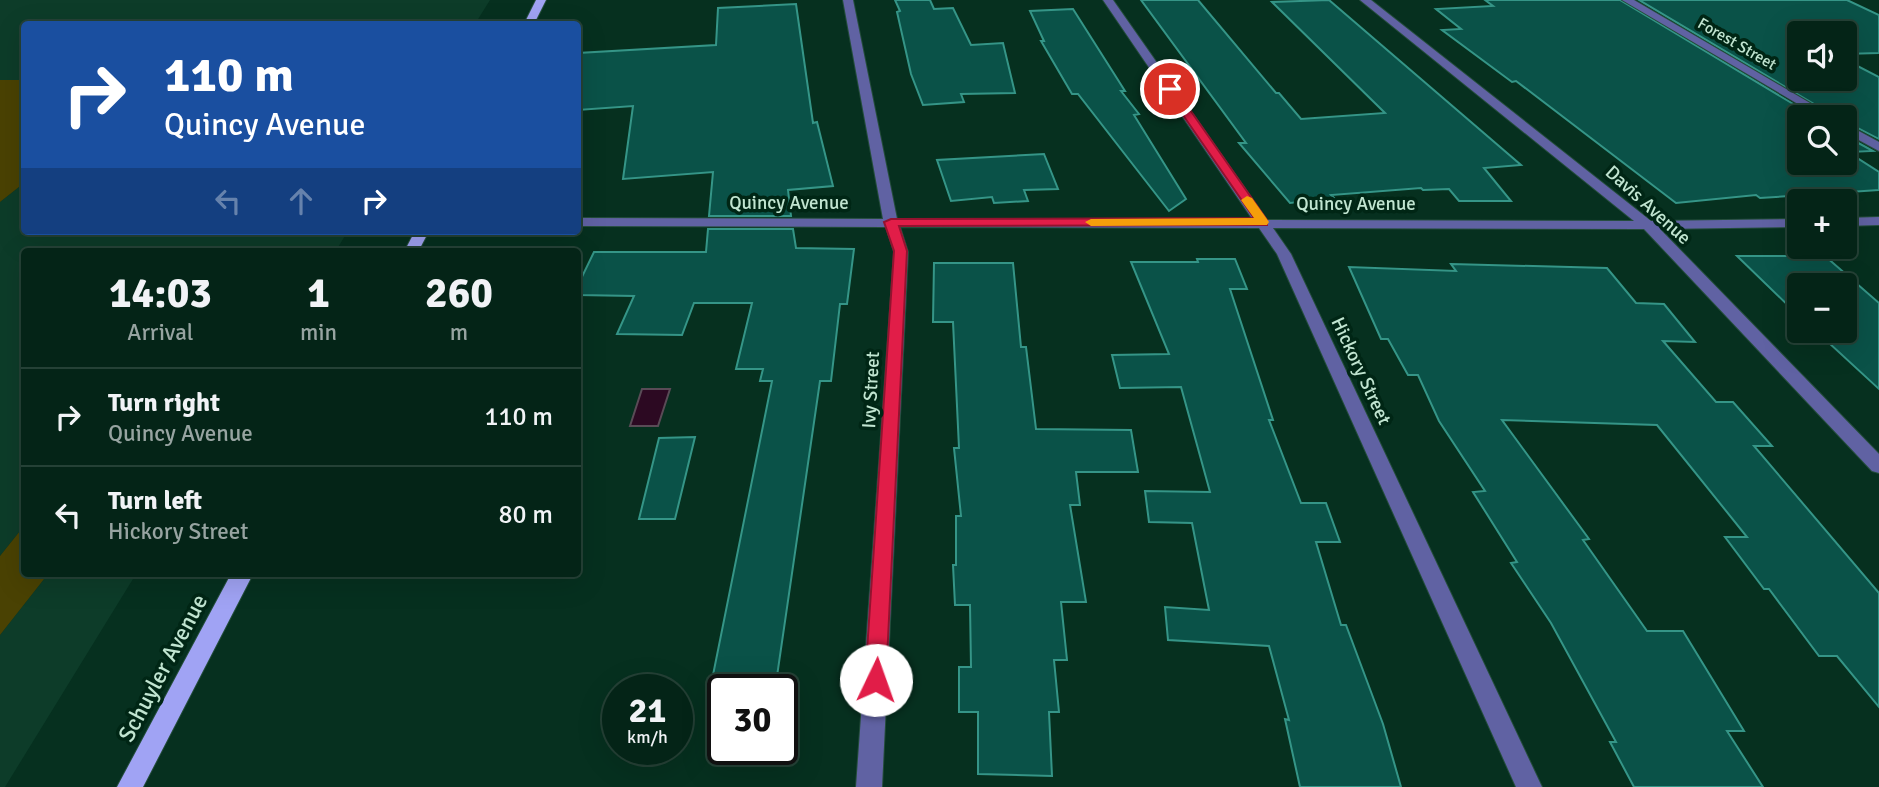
<!DOCTYPE html>
<meta charset="utf-8">
<style>
body{margin:0;font-family:Signika,sans-serif;background:#0d2c20;color:#f1f3f6;height:100vh;display:flex;flex-direction:column;font-size:26px;white-space:nowrap}
*{box-sizing:border-box;margin:0}
p{font-size:23px;color:#97a4a1}
.icon{flex:none;width:38px;height:38px;fill:none;stroke:currentColor;stroke-width:2;stroke-linecap:round;stroke-linejoin:round}
.map{position:relative;flex:1;overflow:hidden}
.side{position:absolute;left:21px;top:248px;width:560px;height:329px;display:flex;flex-direction:column;background:#042417;border-radius:7px;box-shadow:0 7px 28px #0002,0 0 0 2px #254136}
.side>*{flex:none}
.hud{position:absolute;left:21px;top:21px;width:560px;height:214px;border-radius:7px;box-shadow:0 7px 28px #0002,0 0 0 2px #254136;background:#1a4fa0;color:#fff;overflow:hidden}
.controls{position:absolute;left:1787px;top:21px;display:grid;gap:14px}
.controls a{display:grid;place-items:center;width:70px;height:70px;border-radius:7px;background:#042417;box-shadow:0 7px 28px #0002,0 0 0 2px #254136;font-size:35px}
.speed{position:absolute;left:602px;top:674px;display:flex;gap:14px;font-size:35px;font-weight:700;text-align:center}
.speed>*{display:grid;place-content:center;width:91px;height:91px;border-radius:50%;background:#042417;box-shadow:0 7px 28px #0002,0 0 0 2px #254136;line-height:1}
.speed small{font-size:18px;font-weight:400}
.speed .limit{border:4px solid #111;border-radius:10px;background:#fff;color:#111}
.pin{position:absolute;display:grid;place-items:center;width:60px;height:60px;color:#fff;margin:-30px;border:4px solid #fff;border-radius:50%;box-shadow:0 2px 7px #0007}
.me{position:absolute;width:77px;margin:-38px;rotate:3deg;stroke-linejoin:round;filter:drop-shadow(0 0 5px #0008)}
.turn{display:flex;align-items:center;gap:24px;height:147px;padding:0 28px;font-size:32px}
.turn .icon{width:91px;height:91px;stroke-width:2.5}
.turn b{display:block;font-size:49px;line-height:60px}
.lanes{display:flex;align-items:center;height:66px;padding:0 28px;background:#0003;justify-content:center;gap:35px;direction:ltr}
.lanes .off{opacity:.35}
.eta{display:flex;justify-content:space-evenly;align-items:center;height:119px;text-align:center}
.eta b{font-size:42px;font-weight:800;line-height:49px}
ul{padding:0;list-style:none}
li{display:flex;align-items:center;gap:21px;height:98px;padding:0 28px;border-top:2px solid #254136}
li div{flex:1}
li b{display:block;font-size:26px}
li em{font-style:normal}
.map>svg:first-child{display:block}
.built{fill:#0d3c29}
.green{fill:#4a4203}
.water{fill:#2c0922;stroke:#594b56;stroke-width:2}
.building{fill:#0a5248;stroke:#359587;stroke-width:2}
.lines{fill:none;stroke-linecap:round;stroke-linejoin:round}
.minor-casing{stroke:#244d3b;stroke-width:2}
.major-casing{stroke:#244d3b;stroke-width:2}
.minor{fill:#6062a3;fill-rule:evenodd}
.major{fill:#a0a3f4;fill-rule:evenodd}
.route{fill:#e11d48;stroke:#92132f;stroke-width:2}
.slow{fill:#f59e0b}
.labels{text-anchor:middle;dominant-baseline:central;stroke-width:7;stroke-linejoin:round;paint-order:stroke}
.far-street-label{font-size:16px;fill:#c1e5d1;stroke:#002615}
.street-label{font-size:19px;fill:#c1e5d1;stroke:#002615}
.near-street-label{font-size:23px;fill:#c1e5d1;stroke:#002615}
</style>
<div class="map">
<svg width="1879" height="787" viewBox="0 0 1879 787">
<rect width="100%" height="100%" fill="#06301f"/>
<path class="built" d="M0,0H490L475,24H24V80H0Z
M24,183V231H348L335,252H24V526L0,556V202Z
M48,574H136L5,787H0V635Z"/>
<path class="green" d="M0,80H24V183L0,202Z
M24,526V574H48L0,635V556Z"/>
<path class="water" d="M642,389H670L658,426H630Z"/>
<path class="building" d="M895,0H930L934,9L953,8L971,45L1003,43L1015,93L961,94L964,102L923,105L911,74L897,12L900,11Z
M1141,0H1198L1276,93H1279L1301,119L1385,113L1272,2L1329,0L1521,165L1484,168L1511,201H1459L1449,189L1423,190L1421,188L1331,195L1334,198L1290,203L1239,143H1246Z
M1485,0H1620L1815,117H1799V163H1844V135L1873,151L1848,152L1879,172V190L1760,198L1756,195L1676,203L1516,81L1512,82L1442,30L1461,29L1436,9L1493,6Z
M1639,0H1847L1879,15V53L1844,54V33H1799V79H1844V59L1879,77V139L1844,121V117H1836Z
M796,4L813,123L817,122L833,186L788,190L791,216H709L713,172L623,179L633,106L578,110V53L716,45L718,8Z
M1073,9L1125,91H1121L1139,114L1134,115L1186,199L1169,211L1078,94H1072L1041,41H1044L1030,11Z
M1044,154L1058,189L1024,190L1028,201L994,203L992,197L951,201L937,160Z
M708,229H793L796,248L854,249L847,304H840L831,381H820L775,690H710L772,381H760L763,369H736L752,303H694L682,335L617,334L634,296L578,295V285L594,252H706Z
M1737,256H1825L1879,303V389L1816,331H1844V285H1799V316Z
M1197,259H1235L1247,289H1230L1273,420H1269L1301,503H1326L1340,542H1316L1341,625H1346L1383,724L1401,787H1300L1285,719L1289,720L1269,646L1168,640L1165,607L1209,610L1192,523L1149,522L1145,491L1210,492L1181,387L1120,388L1112,355L1169,354L1131,262H1198Z
M934,263H1013L1021,347H1026L1036,429L1131,430L1138,472H1076L1080,505H1070L1086,602H1061L1067,660H1054L1059,712H1049L1052,776L978,774V712H959V667H971L970,605H955L953,565H956V516H961L954,448H959L953,322H933Z
M1451,264L1607,268L1636,303L1664,304L1695,342L1663,341L1716,402H1733L1772,446H1754L1879,593V707L1837,656H1819L1769,589H1764L1725,537H1747L1657,425L1502,420L1589,539L1583,540L1647,631H1683L1744,731H1727L1763,787H1634L1610,742H1616L1551,623L1511,563L1517,562L1473,492L1485,491L1439,421L1418,375H1408L1388,339H1381L1349,267L1456,271Z
M695,437L675,519H639L659,438Z"/>
<g class="lines">
<g class="minor-casing">
<path id="minor" d="M843,0H853L897,219L1253,220L1103,0H1113L1267,220L1634,221L1360,0H1371L1651,221L1799,219V227L1660,229L1879,454V473L1872,471L1644,229L1273,228L1291,254L1542,787H1516L1277,254L1259,228L900,227L908,252L882,787H856L894,252L886,227L578,226V218L883,219Z
M1622,0H1634L1834,117H1820Z
M1844,123L1879,142V151L1844,132Z
M1879,217V225L1844,226V218Z"/>
</g>
<g class="major-casing">
<path id="major" d="M536,0H546L534,24H524Z
M415,231H429L418,252H404Z
M231,574H253L143,787H117Z"/>
</g>
<use href="#minor" class="minor"/>
<use href="#major" class="major"/>
</g>
<path class="route" d="M1170,86L1174,87L1267,220V225L899,226L907,251L886,680L883,686L876,689L868,686L865,680L894,251L884,222L891,219L1254,218L1165,89Z"/>
<path class="slow" d="M1247,196L1252,198L1269,222L1267,225L1091,226L1085,222L1091,219L1254,218L1241,200Z"/>
<g class="labels">
<g class="far-street-label">
<text transform="translate(1737 44) rotate(30)">Forest Street</text>
</g>
<g class="street-label">
<text x="789" y="203">Quincy Avenue</text>
<text x="1356" y="204">Quincy Avenue</text>
<text transform="translate(1648 205) rotate(42)">Davis Avenue</text>
<text transform="translate(1361 371) rotate(65)">Hickory Street</text>
<text transform="translate(871 390) rotate(-87)">Ivy Street</text>
</g>
<g class="near-street-label">
<text transform="translate(163 668) rotate(-62)">Schuyler Avenue</text>
</g>
</g>
</svg>
<div class="controls">
<a><svg class="icon" aria-label="sound" viewBox="0 0 24 24"><path d="M4 9h4l5-4v14l-5-4H4zM17 9q2 3 0 6"/></svg></a>
<a><svg class="icon" aria-label="search" viewBox="0 0 24 24"><circle cx="10" cy="10" r="6"/><path d="M15 15l6 6"/></svg></a>
<a>+</a>
<a>−</a>
</div>
<div class="speed"><div>21<small>km/h</small></div><div class="limit">30</div></div>
<div class="pin" style="left:1170px;top:89px;background:#d93025"><svg class="icon" aria-label="arrive" viewBox="0 0 24 24"><path d="M6 21V4h12l-3 4 3 4H6"/></svg></div>
<svg class="me" style="left:876px;top:680px" viewBox="-20 -20 40 40"><circle r="19" fill="#fff"/><path d="M0-13L10 11 0 6-10 11z" fill="#e11d48"/></svg>
<div class="hud">
<div class="turn"><svg class="icon" aria-label="right" viewBox="0 0 24 24"><path d="M7 20v-9h11M14 6l5 5-5 5"/></svg><div><b>110 m</b>Quincy Avenue</div></div>
<div class="lanes"><svg class="icon off" aria-label="left" viewBox="0 0 24 24"><path d="M17 20v-9H6M10 6l-5 5 5 5"/></svg><svg class="icon off" aria-label="ahead" viewBox="0 0 24 24"><path d="M12 20V5M6 11l6-6 6 6"/></svg><svg class="icon" aria-label="right" viewBox="0 0 24 24"><path d="M7 20v-9h11M14 6l5 5-5 5"/></svg></div>
</div>
<section class="side">
<div class="eta">
<div><b>14:03</b><p>Arrival</p></div>
<div><b>1</b><p>min</p></div>
<div><b>260</b><p>m</p></div>
</div>
<ul>
<li><svg class="icon" aria-label="right" viewBox="0 0 24 24"><path d="M7 20v-9h11M14 6l5 5-5 5"/></svg><div><b>Turn right</b><p>Quincy Avenue</p></div><em>110 m</em></li>
<li><svg class="icon" aria-label="left" viewBox="0 0 24 24"><path d="M17 20v-9H6M10 6l-5 5 5 5"/></svg><div><b>Turn left</b><p>Hickory Street</p></div><em>80 m</em></li>
</ul>
</section>
</div>
